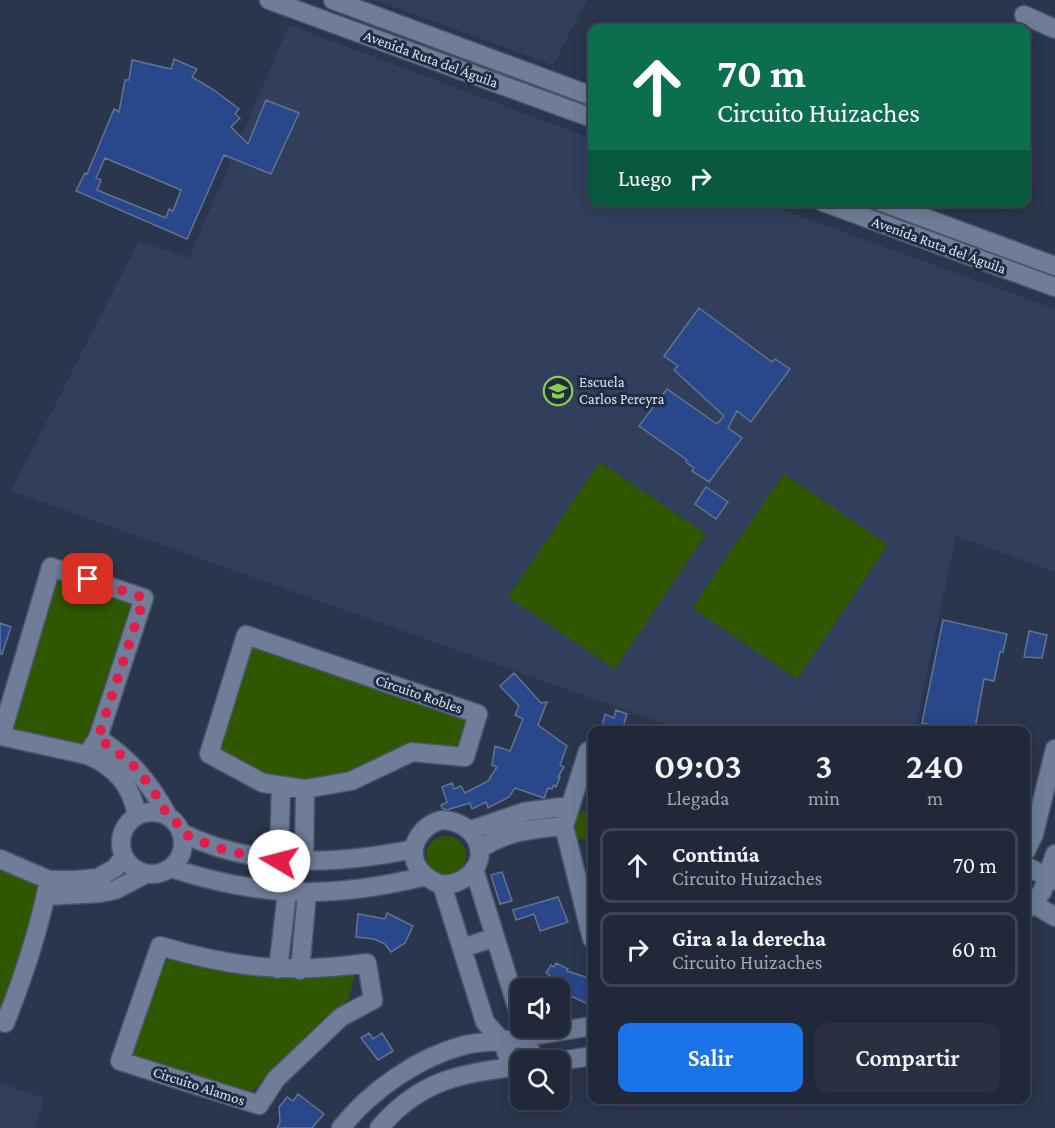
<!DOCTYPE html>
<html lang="es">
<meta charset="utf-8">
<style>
body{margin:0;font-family:"Crimson Pro",serif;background:#283042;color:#f1f3f6;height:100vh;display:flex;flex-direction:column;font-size:22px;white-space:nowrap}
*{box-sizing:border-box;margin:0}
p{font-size:20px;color:#a2a6af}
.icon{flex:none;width:33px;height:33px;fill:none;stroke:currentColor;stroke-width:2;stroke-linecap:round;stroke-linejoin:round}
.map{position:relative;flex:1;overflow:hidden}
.drawer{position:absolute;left:588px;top:726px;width:442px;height:378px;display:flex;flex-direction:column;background:#20283a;border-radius:12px;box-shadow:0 3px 15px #0003,0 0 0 2px #3d4454}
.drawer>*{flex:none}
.hud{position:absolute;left:588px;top:24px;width:442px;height:183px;border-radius:12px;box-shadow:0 3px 15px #0003,0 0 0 2px #3d4454;background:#0b6e4f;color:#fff;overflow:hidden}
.fabs{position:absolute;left:510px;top:978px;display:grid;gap:12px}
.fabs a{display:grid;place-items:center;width:60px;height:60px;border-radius:12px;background:#20283a;box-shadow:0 3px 15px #0003,0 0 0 2px #3d4454;font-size:30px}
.pin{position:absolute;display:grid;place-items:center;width:51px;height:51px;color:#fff;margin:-26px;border-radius:12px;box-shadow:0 3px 9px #0006}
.me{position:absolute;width:66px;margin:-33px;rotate:278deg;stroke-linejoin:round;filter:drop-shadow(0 0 4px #0008)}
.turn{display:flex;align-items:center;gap:21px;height:126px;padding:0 30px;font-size:27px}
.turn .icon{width:78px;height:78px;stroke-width:2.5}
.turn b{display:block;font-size:42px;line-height:51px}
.then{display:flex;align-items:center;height:57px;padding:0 30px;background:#0003;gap:12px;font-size:22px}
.eta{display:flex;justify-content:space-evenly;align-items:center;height:102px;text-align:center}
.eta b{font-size:36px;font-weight:600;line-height:42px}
.action{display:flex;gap:12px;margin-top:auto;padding:12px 30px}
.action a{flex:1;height:69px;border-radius:12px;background:#1a73e8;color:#fff;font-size:24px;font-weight:600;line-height:69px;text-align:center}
.action a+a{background:#283042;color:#f1f3f6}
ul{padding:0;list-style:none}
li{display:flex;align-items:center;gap:18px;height:75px;margin:0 12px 9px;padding:0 18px;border:3px solid #3d4454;border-radius:12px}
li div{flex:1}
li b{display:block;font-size:22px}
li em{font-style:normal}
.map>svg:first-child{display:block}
.built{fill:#313f5c}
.green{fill:#2f5700}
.building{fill:#28488b;stroke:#65738d;stroke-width:1.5;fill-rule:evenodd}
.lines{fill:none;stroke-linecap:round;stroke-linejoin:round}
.minor-casing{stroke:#4a5468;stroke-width:21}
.minor{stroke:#6f7d98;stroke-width:18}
.route{stroke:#e11d48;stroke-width:10;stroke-dasharray:0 18}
.labels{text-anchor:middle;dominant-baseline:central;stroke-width:6;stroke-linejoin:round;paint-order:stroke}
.street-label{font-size:15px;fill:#dbe3f2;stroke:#202c42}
.poi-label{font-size:15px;fill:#dbe3f2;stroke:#202c42;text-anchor:start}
</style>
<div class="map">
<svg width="1055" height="1128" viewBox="0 0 1055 1128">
<rect width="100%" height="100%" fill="#2a364d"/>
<path class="built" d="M375,0H587L553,65Z
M289,25L592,139V202L764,203L1055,309V572L956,536L915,730H681L11,491L139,241L189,258Z
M0,1083L44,1098L35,1128H0Z"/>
<path class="green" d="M600,462L706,534L615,669L508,597Z
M784,474L888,545L797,679L692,608Z
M56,573L133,602L94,732L78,746L8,732Z
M251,647L471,719L462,750L407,744L349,775L305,783L267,777L218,749Z
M582,811L592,814V861L587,838L574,840L576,815Z
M426 856a20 20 0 1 1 40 0a20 20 0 1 1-40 0Z
M0,867L43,885L0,1013Z
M169,955L303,976L355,975L349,999L248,1096L126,1054Z"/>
<path class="building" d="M174,59L197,69L192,77L214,90L239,109L235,114L240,118L231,127L248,144L266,100L299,113L271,174L224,155L187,239L76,191L85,173L87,174L114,109L119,112L125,80H129L132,60L171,69ZM105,158L181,190L173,211L169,209L166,218L97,190L101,180L96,178Z
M699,308L772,362L775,359L790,369L751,422L737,411L728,428L742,438L709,482L692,471L694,468L686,462L687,460L639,426L667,389L717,424L724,416L674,370L678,366L664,356Z
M706,487L728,502L716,519L695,504Z
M943,620L1007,634L1003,652H1000L994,681L984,679L975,729L961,727L960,730L922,723Z
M0,623L11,627L2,654H0Z
M1029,631L1047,635L1042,658L1024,657Z
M514,673L541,703L547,702L538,725L567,746L560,765L564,767L558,777H560L556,787L554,785L552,789L548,788L544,798L515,788L509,797L488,808L486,802L472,809L470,803L447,810L443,809L441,805L447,802L442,787L452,783L454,789L461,786L465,793L488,781L497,767L492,765L495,746L510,751L523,719L515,715L519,706L500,686Z
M616,710L627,714L622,730H601L605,714L614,718Z
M502,872L512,901L500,904L491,875Z
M558,897L568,922L540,931L534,914L516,920L513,910Z
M387,913L413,926L405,943L391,952L385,944L374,939L356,937L358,914L385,919Z
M556,963L568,969L567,971L592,979V1006L560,991V988L548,986L553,978L546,973L551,965L554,967Z
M369,1033L373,1039L382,1033L393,1051L378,1060L361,1038Z
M298,1094L324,1114L312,1128H277L280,1122L279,1107L287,1097L293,1101Z"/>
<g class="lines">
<g class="minor-casing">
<path id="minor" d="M269,0L592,118
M333,0L592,96
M1024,15L1055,29
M823,202L1055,287
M882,202L1055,266
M246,635L478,714L465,757L412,752L351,781L305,789L263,783L209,754Z
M98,738C130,759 150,783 168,816
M592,753L588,751L564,826L592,939
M87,755L98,738L144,598L51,567L1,736L87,755C115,766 131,785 137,815
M121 843a31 31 0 1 1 62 0a31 31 0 1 1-62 0Z
M441,820C475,820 495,857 465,878C458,883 451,884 442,885C434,882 424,876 419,869C405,848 421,826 441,820Z
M471,830L524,812L569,806
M182,833C256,869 335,865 414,849
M479,849C508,831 530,829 564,826
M1026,851L1034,834L1055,749
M0,859L49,880H76L98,878L115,868L124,857
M279,861L281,786
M304,862L305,789
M1026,866L1055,881
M171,868C262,898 333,899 426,876
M474,869L520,1017
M442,885L485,1022L502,1041L512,1067
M46,896L100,893L115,890L146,874
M1026,899L1055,917
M1026,910L1042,892L1055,854
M160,946C234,968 290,974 367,963L373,1000L341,1017L276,1079L259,1105L120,1061Z
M463,948L495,937
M278,969L287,893
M300,970L307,893
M0,1021L5,1023C24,976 39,930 49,880
M524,1028L533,1060
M560,1061L592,1056
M341,1128C370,1091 418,1057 465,1045C477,1042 490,1042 502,1041C532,1036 562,1031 592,1026
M379,1128C421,1079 460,1074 520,1066"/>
</g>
<use href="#minor" class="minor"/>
</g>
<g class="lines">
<path class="route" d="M88,579L144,598L98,738L129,761L142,775L156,795L168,816L177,823L182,833L214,847L250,856L279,861"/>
</g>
<defs>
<g id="school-ring" transform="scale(1.5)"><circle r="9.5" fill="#202c42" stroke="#88cf4a" stroke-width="1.5"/><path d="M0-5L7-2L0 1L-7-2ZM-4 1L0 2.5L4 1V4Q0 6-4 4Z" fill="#88cf4a"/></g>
</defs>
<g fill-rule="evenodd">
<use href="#school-ring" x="558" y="391"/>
</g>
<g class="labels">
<g class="street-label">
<text transform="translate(431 59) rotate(20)">Avenida Ruta del Águila</text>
<text transform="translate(939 245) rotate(20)">Avenida Ruta del Águila</text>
<text transform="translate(419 694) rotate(19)">Circuito Robles</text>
<text transform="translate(199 1086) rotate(18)">Circuito Alamos</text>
</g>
<g class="poi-label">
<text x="579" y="382">Escuela<tspan x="579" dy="17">Carlos Pereyra</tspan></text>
</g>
</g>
</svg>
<div class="fabs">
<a><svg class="icon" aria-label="sound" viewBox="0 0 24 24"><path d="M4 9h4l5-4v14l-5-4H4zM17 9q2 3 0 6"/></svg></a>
<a><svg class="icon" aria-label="search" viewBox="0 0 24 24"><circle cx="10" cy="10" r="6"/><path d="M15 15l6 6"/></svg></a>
</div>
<div class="pin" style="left:88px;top:579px;background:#d93025"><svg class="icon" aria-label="arrive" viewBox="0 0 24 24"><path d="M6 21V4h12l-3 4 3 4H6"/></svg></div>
<svg class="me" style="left:279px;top:861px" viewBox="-20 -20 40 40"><circle r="19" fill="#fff"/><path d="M0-13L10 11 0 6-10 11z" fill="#e11d48"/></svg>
<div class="hud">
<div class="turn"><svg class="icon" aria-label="ahead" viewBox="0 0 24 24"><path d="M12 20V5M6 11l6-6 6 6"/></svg><div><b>70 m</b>Circuito Huizaches</div></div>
<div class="then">Luego<svg class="icon" aria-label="right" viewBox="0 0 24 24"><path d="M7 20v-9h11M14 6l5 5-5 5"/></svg></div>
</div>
<section class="drawer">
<div class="eta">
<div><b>09:03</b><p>Llegada</p></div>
<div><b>3</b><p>min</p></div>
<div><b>240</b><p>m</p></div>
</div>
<ul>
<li><svg class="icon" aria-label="ahead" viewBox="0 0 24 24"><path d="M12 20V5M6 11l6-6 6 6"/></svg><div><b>Continúa</b><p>Circuito Huizaches</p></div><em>70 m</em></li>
<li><svg class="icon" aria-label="right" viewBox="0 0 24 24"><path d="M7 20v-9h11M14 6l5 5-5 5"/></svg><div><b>Gira a la derecha</b><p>Circuito Huizaches</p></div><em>60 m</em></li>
</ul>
<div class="action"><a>Salir</a><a>Compartir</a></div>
</section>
</div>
